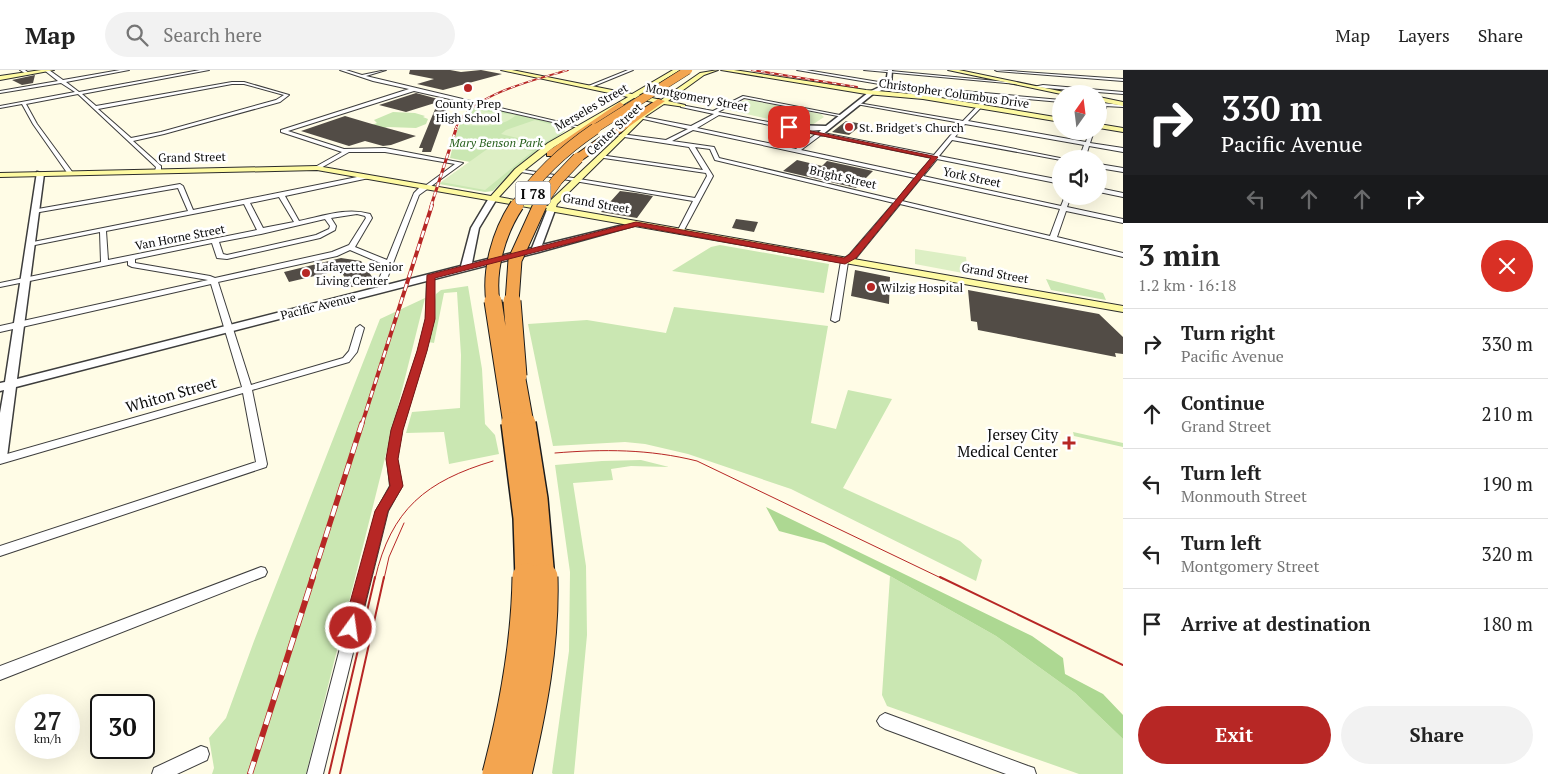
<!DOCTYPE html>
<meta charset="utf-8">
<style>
body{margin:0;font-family:"PT Serif",serif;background:#f2f2f2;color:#222;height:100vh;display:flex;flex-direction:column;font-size:19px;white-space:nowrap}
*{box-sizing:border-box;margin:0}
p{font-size:16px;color:#767676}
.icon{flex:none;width:28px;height:28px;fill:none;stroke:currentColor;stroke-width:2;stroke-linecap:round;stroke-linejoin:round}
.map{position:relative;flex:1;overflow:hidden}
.side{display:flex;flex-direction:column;background:#fff;width:425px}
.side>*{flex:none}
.guide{background:#202124;color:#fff;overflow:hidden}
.needle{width:32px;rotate:14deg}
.buttons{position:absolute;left:1052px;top:15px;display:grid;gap:10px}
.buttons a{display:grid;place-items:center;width:55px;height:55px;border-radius:50%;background:#fff;box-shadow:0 5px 20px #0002;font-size:25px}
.speed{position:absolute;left:15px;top:624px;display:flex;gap:10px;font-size:25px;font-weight:700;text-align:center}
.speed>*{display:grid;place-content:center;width:65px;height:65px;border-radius:50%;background:#fff;box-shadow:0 5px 20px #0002;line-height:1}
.speed small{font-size:12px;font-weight:400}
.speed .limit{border:2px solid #111;border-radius:8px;background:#fff;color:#111}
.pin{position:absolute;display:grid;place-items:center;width:42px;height:42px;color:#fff;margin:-21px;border-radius:10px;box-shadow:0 2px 8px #0006}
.me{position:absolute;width:55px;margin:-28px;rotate:14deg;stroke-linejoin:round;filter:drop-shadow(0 0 4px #0008)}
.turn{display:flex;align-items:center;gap:18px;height:105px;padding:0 15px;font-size:22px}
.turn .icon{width:65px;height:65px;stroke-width:2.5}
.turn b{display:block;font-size:35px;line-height:42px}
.lanes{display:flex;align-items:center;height:48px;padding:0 15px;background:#0003;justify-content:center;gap:25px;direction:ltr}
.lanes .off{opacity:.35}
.round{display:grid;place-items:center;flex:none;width:52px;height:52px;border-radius:26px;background:#f2f2f2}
.headline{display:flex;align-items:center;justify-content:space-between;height:85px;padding:0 15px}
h1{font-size:30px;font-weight:700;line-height:38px}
.button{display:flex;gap:10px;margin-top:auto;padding:10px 15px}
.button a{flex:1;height:58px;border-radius:30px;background:#b72725;color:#fff;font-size:20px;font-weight:700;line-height:58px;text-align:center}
.button a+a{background:#f2f2f2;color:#222}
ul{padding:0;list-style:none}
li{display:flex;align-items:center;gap:15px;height:70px;padding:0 15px;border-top:1px solid #e0e0e0}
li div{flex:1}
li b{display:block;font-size:19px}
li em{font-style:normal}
header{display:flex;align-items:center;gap:30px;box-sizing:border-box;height:70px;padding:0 25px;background:#fff;border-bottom:1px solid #e0e0e0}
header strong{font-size:24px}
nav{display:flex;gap:28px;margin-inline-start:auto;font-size:18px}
.search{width:350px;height:45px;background:#f2f2f2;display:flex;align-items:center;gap:12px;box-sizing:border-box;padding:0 18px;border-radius:28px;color:#767676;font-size:19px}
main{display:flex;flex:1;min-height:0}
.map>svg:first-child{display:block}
.green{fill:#cae7b2}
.forest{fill:#add892}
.pitch{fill:#ddefc4}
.building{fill:#524c46}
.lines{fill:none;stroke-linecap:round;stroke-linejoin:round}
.minor-casing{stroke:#3d3d3d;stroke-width:2}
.tertiary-casing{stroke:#3d3d3d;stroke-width:3}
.secondary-casing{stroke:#2c2c2c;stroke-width:2}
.motorway-casing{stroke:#1b1b1b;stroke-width:2}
.minor{fill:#fff;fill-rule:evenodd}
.tertiary{fill:#fff;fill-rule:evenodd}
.secondary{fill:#fefaa2;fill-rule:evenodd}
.motorway{fill:#f3a550;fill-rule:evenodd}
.tram-far1{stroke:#b72725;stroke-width:1}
.tram{stroke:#b72725;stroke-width:2}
.rail-far4-casing{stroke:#b72725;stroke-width:2}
.rail-far3-casing{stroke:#b72725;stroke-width:3}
.rail-far2-casing{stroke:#b72725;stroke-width:4}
.rail-far1-casing{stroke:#b72725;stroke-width:5.5}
.rail-casing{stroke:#b72725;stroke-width:6}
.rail-far4{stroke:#fff;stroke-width:1;stroke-dasharray:4.5;stroke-linecap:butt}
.rail-far3{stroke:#fff;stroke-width:2;stroke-dasharray:5;stroke-linecap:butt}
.rail-far2{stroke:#fff;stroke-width:2.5;stroke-dasharray:7;stroke-linecap:butt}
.rail-far1{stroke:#fff;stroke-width:4;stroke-dasharray:11;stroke-linecap:butt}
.rail{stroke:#fff;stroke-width:4.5;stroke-dasharray:13;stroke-linecap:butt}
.motorway-bridge-far5-casing{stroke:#1b1b1b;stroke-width:9;stroke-linecap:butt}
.motorway-bridge-far4-casing{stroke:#1b1b1b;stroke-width:12;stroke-linecap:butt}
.motorway-bridge-far3-casing{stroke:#1b1b1b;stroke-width:15;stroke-linecap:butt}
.motorway-bridge-far2-casing{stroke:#1b1b1b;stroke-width:19;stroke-linecap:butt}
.motorway-bridge-far1-casing{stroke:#1b1b1b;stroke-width:24;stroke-linecap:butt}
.motorway-bridge-casing{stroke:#1b1b1b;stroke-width:29;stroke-linecap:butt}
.motorway-bridge-far5{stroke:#f3a550;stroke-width:8}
.motorway-bridge-far4{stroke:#f3a550;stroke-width:11}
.motorway-bridge-far3{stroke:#f3a550;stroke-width:13}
.motorway-bridge-far2{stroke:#f3a550;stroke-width:17}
.motorway-bridge-far1{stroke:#f3a550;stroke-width:21}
.motorway-bridge{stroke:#f3a550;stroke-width:27}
.route{fill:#b72725;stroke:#771918}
.poi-dot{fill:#b72725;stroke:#fff;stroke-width:2}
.labels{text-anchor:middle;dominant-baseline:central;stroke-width:5;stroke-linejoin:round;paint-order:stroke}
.far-street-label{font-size:12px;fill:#0a0a0a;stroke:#fff}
.far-poi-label{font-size:12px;fill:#0a0a0a;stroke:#fff;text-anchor:start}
.far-park-label{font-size:12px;font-style:italic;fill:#265f1c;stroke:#fff}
.shield{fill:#fff;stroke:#545454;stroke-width:1}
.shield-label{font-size:14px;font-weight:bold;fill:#0a0a0a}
.street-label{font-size:15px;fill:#0a0a0a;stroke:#fff}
.poi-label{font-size:15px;fill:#0a0a0a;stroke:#fff;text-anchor:end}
</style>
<header>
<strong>Map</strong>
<div class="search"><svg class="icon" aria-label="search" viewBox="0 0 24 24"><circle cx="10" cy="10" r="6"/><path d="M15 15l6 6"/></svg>Search here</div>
<nav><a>Map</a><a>Layers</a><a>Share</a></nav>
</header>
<main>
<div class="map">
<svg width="1123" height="704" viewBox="0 0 1123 704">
<rect width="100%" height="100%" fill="#fffce6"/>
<path class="green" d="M477,35L561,55L565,61L525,90L493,121L485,122L439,114L470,92L450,88C456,66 457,48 477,35Z
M393,42L415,43L425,46L423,47L428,49L426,54L416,58L388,57L360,66L350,63L377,53L374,50Z
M720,175L829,194L824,223L672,201L711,177Z
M1046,209L1103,223L1106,230L1051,220Z
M468,216L482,299L485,354L495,365L499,384L449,394L444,362L406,363L412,342L460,338L461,285L457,222L444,223L434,273L429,272L436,224L441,220Z
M425,228L306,704H212L214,698L209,668L226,648L254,571L380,249Z
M674,237L828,256L811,353L836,359L848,320L892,329L843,418L960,471L982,490L976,511L791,419L688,384L645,374L625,372L553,376L528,254L587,250L666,263Z
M1073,362L1123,373V377L1074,366Z
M641,390L669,397L631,396L611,399L613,410L573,413L586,496L587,565L574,704H553L552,703L569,581L570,502L555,395L602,391Z
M890,506L996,566L1075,623L1123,669V704H1079L887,636L882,625Z"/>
<path class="forest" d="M766,437L1032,566L1063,588L1065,604L1103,624L1123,645V669L1075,623L996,566L890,506L824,473L779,461Z"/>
<path class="pitch" d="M750,30L821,44L824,47L812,55L801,56L728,40L742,31Z
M479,40L482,41L516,45C502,58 482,56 464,55L466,48Z
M535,50L560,57L564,61L543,74L501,64L506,60Z
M493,75L533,81L485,120L441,112Z
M915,179L966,187L968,204L915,194Z"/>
<path class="building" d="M410,0H450L461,2L481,0L502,4L443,20L417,14L434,9L409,4Z
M35,5L33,13L22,15L12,10Z
M416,23L449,32L431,82H422L423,78H419L438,32L406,42L379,35Z
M345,46L372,54L416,66L391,75L383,76L365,71L349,76L301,61Z
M846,51L863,54L849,65L832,62Z
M797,90L822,96L827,91L873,101L856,118L783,101Z
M620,121L636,123L653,126L637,148L601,142Z
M736,149L758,152L754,162L732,158Z
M341,188L361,191L375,211L370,212L371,213L351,217L340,200L289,212L284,202Z
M855,200L890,207L889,234L851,226Z
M968,220L1099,244L1123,267V284L1115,283L1116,287L978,260L977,252L971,251Z"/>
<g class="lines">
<g class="minor-casing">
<path id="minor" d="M20,0H25L29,3L26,4Z
M44,0H49L63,10L120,0H129L66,12L79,22L200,0H209L82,24L96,36L232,12H244L289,25L280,32L164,64L133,71L161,96V101L158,103L155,101L156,97L78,24L26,34L37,54L73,103L70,105L68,104L33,54L22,34L0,38V36L75,22L61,13L0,23V21L58,11ZM232,14H244L284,25L276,30L161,62L131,68L98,39Z
M340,0H346L362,5L386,0L366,6L581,57L579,58L414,21L288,61L344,79L385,78L463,93L419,125L387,209V221H384L380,219L379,209L385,195L350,180L337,186L218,212L251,315L343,288L349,281L356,258L360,255L364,258L357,282L349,292L252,320L267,394L266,397L0,486V476L256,392L243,323L0,394V386L242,317L211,214L0,262V256L208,210L132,197L128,195V191L0,217V213L101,192L100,162L30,176L28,175V173L188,141L178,118L34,143L32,142V140L180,114L183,116L193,140L367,105L370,107L369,108L285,126L299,151C323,146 347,137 370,144L372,148L355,177L387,190L414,123L421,116H425L455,94L385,82H349L319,99H315V97L342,82L281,62V60L409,19L373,11ZM279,127L294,152L263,158L250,133ZM244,134L257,160L108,190L106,161ZM357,144L365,146L366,148L349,175L332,182L215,208L210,206L135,193V189L212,173L217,188L227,189L320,168L335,160L336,156L331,148ZM325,149L330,156L329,159L316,165L227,185L223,184L219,172L261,164Z
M628,0H633L589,18L586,17Z
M797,0H806L897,15L1061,30V32L992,26L968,51L1086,72L1089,61H1094L1090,73L1123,78V82L1089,76L1085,89H1079L1084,75L965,54L955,67L1065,89H1061V90L952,70L939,86L1061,110V114L937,89L923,106L1061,136L1065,126H1071L1067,137L1123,149V153L1066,141L1057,167L1123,183V187L900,134L856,188L848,192L839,250L835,252L831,250L841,191L850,184L894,133L715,90L710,79L695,77L713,106L683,162L680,164L677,162L693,131L515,101L518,99L695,128L707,106L706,103L597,87L600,85L703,100L689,77L618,66L621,64L666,70L688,59L639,48V46L691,56L714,44L681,37V35L713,41L743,26L845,46L843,47L744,28L718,42L934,85L961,53L856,34L858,33L963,51L987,26L897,17ZM719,45L816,64L796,79L697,58ZM693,60L915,108L897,130L719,88L714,77L672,71ZM821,65L932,88L917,105L801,80ZM920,109L1060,139L1050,166L902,131Z
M864,0H880L1019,13L1017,14Z
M995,0L1123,9V11L997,1Z
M1043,15L1123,22V24L1033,17Z
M1099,31L1102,33L1123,35V37L1105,36L1106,38L1099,45V41L1102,38L1099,35Z
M1099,94L1123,98V102L1099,98Z
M1099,118L1123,123V127L1099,122Z
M427,205H433L434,207V249L426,281L402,360L397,389L402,416L388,441L323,704H307L376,441L390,416L387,389L392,360L418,281L426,249Z
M261,497L265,498L267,502L265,506L0,610V596Z
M885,643L1028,696L1034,698L1036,704H1006L885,659L880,656L877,651L880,646Z
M201,676L207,678L209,684L207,690L177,704H152L154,698Z"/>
</g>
<g class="tertiary-casing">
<path id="tertiary" d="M888,0H892L891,16L873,24L822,65L817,64L821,60L807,61L786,57L789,55L826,56L869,22L886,14Z
M37,102L44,104L17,309L461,196L471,158L489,128L496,130L479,158L472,193L532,178L547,140L551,138L555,140L542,175L636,152L640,154L539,182L16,317L7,387L5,390L0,392V343L4,320L0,321V313L5,312Z"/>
</g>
<g class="secondary-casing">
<path id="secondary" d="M41,0H54L0,10V6Z
M501,0H512L632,24L673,0H680L639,25L661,30L700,3L718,0L704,5L668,31L685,35V37L664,34L646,46L557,134L556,137L1123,236V242L317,100L0,107V103L317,96L491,126L515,99L548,73L628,27ZM634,28L657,33L642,44L550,131L548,136L499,127L521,103L554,77Z
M721,0H734L866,20L923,25L1061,48V52L923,29L866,24Z
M948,0H959L1074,24H1061Z
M1099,27L1123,32V36L1099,31Z
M1099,54L1123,58V62L1099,58Z"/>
</g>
<g class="motorway-casing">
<path id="motorway" d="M658,29L665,31L582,90H574V86L613,58Z
M620,32L624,35L623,37L555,86H547V82Z"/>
</g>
<use href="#minor" class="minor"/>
<use href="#tertiary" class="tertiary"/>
<use href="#secondary" class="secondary"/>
<use href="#motorway" class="motorway"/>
<path class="tram-far1" d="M555,383C604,379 649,379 697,391L943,509
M375,509C391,439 426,411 493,391
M384,509L389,487L404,453"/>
<path class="tram" d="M940,507L1123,595
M329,704L375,507
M340,704L384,507"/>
<g class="rail-far4-casing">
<path id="rail-far4" d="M752,0L857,17
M455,60C467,25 535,10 568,0"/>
</g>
<g class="rail-far3-casing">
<path id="rail-far3" d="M431,136L456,59"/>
</g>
<g class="rail-far2-casing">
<path id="rail-far2" d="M362,354L432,135"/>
</g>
<g class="rail-far1-casing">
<path id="rail-far1" d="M312,509L362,353"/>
</g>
<g class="rail-casing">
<path id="rail" d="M250,704L313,507"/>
</g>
<use href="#rail-far4" class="rail-far4"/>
<use href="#rail-far3" class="rail-far3"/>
<use href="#rail-far2" class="rail-far2"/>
<use href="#rail-far1" class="rail-far1"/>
<use href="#rail" class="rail"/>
<g class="motorway-bridge-far5-casing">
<path id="motorway-bridge-far5" d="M593,60L688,0"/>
</g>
<g class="motorway-bridge-far4-casing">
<path id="motorway-bridge-far4" d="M516,136C537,105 564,80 595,59
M539,136L557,110L578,88"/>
</g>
<g class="motorway-bridge-far3-casing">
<path id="motorway-bridge-far3" d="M493,232C488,200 499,162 517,135
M512,232L515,190L540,135"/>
</g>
<g class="motorway-bridge-far2-casing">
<path id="motorway-bridge-far2" d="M493,231L512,354
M512,231L518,306
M514,293L525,354"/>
</g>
<g class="motorway-bridge-far1-casing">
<path id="motorway-bridge-far1" d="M512,353L524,448L526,509
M525,353L537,429L544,509"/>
</g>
<g class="motorway-bridge-casing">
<path id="motorway-bridge" d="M496,704C513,639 525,574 526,507
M518,704C533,640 546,574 544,507"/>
</g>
<use href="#motorway-bridge-far5" class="motorway-bridge-far5"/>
<use href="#motorway-bridge-far4" class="motorway-bridge-far4"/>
<use href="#motorway-bridge-far3" class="motorway-bridge-far3"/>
<use href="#motorway-bridge-far2" class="motorway-bridge-far2"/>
<use href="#motorway-bridge-far1" class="motorway-bridge-far1"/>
<use href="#motorway-bridge" class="motorway-bridge"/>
</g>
<path class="route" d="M787,56L938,87L856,188L845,194L637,156L435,208V249L427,281L403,360L398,389L403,416L388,441L359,558L357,563L351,565L346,563L343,558L375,441L390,416L386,389L391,360L417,281L425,249L427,205L636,152L844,188L850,184L871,160L931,88L789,59Z"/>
<g class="poi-dot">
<circle cx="468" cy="18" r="5"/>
<circle cx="849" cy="57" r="5"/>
<circle cx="306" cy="203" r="5"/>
<circle cx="871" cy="217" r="5"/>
<path d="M1066.5 365.5h5v5h5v5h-5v5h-5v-5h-5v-5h5z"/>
</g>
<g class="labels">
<g class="far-street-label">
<text transform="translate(954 23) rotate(8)">Christopher Columbus Drive</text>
<text transform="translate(697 27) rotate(11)">Montgomery Street</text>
<text transform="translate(591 37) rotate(-30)">Merseles Street</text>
<text transform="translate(614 59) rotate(-43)">Center Street</text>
<text transform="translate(192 87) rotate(-1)">Grand Street</text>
<text transform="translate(843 107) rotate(13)">Bright Street</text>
<text transform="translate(972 107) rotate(12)">York Street</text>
<text transform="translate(596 133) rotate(10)">Grand Street</text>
<text transform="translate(180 167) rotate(-11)">Van Horne Street</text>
<text transform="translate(995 203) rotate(10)">Grand Street</text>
<text transform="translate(318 236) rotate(-14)">Pacific Avenue</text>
</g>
<g class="far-poi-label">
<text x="468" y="33" text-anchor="middle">County Prep<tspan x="468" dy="14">High School</tspan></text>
<text x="859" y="57">St. Bridget's Church</text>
<text x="316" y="196">Lafayette Senior<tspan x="316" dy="14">Living Center</tspan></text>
<text x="881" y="217">Wilzig Hospital</text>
</g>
<g class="far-park-label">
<text x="496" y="72">Mary Benson Park</text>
</g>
<rect class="shield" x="515.5" y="111.5" width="35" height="23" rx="4"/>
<g class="shield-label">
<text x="533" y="123">I 78</text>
</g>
<g class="street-label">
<text transform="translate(171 324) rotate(-16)">Whiton Street</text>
</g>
<g class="poi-label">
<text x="1058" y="364">Jersey City<tspan x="1058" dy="17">Medical Center</tspan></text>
</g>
</g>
</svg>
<div class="buttons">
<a><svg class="needle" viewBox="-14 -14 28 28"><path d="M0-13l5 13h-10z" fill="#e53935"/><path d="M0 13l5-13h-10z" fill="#767676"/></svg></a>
<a><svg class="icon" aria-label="sound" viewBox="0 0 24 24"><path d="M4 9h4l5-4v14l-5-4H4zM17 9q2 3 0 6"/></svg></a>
</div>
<div class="speed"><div>27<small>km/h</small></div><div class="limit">30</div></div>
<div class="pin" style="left:789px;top:57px;background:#d93025"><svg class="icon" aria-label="arrive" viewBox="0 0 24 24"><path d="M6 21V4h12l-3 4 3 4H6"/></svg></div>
<svg class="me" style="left:351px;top:558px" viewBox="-20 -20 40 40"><circle r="17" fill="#b72725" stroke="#fff" stroke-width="3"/><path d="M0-11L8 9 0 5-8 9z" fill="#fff"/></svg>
</div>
<section class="side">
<div class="guide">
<div class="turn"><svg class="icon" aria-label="right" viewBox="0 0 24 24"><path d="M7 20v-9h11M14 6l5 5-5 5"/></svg><div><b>330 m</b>Pacific Avenue</div></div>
<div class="lanes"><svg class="icon off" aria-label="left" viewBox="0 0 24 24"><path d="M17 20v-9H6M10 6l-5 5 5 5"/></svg><svg class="icon off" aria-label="ahead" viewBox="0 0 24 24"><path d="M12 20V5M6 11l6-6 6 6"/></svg><svg class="icon off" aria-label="ahead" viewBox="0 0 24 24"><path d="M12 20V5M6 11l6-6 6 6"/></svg><svg class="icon" aria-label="right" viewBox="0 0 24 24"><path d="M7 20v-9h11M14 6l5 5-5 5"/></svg></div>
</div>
<div class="headline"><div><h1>3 min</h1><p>1.2 km · 16:18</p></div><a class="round" style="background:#d93025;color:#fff"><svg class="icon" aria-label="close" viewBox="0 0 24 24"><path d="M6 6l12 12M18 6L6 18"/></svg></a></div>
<ul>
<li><svg class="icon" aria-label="right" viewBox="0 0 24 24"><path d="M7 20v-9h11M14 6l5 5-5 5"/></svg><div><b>Turn right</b><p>Pacific Avenue</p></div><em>330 m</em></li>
<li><svg class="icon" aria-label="ahead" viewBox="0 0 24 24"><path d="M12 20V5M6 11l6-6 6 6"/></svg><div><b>Continue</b><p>Grand Street</p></div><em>210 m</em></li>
<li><svg class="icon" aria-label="left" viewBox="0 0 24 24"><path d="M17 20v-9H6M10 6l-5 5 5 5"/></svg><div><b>Turn left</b><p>Monmouth Street</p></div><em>190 m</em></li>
<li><svg class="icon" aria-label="left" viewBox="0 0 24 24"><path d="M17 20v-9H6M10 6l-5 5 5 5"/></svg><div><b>Turn left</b><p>Montgomery Street</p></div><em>320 m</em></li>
<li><svg class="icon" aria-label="arrive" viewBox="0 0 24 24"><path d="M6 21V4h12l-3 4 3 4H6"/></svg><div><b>Arrive at destination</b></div><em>180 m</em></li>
</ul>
<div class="button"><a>Exit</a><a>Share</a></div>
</section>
</main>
